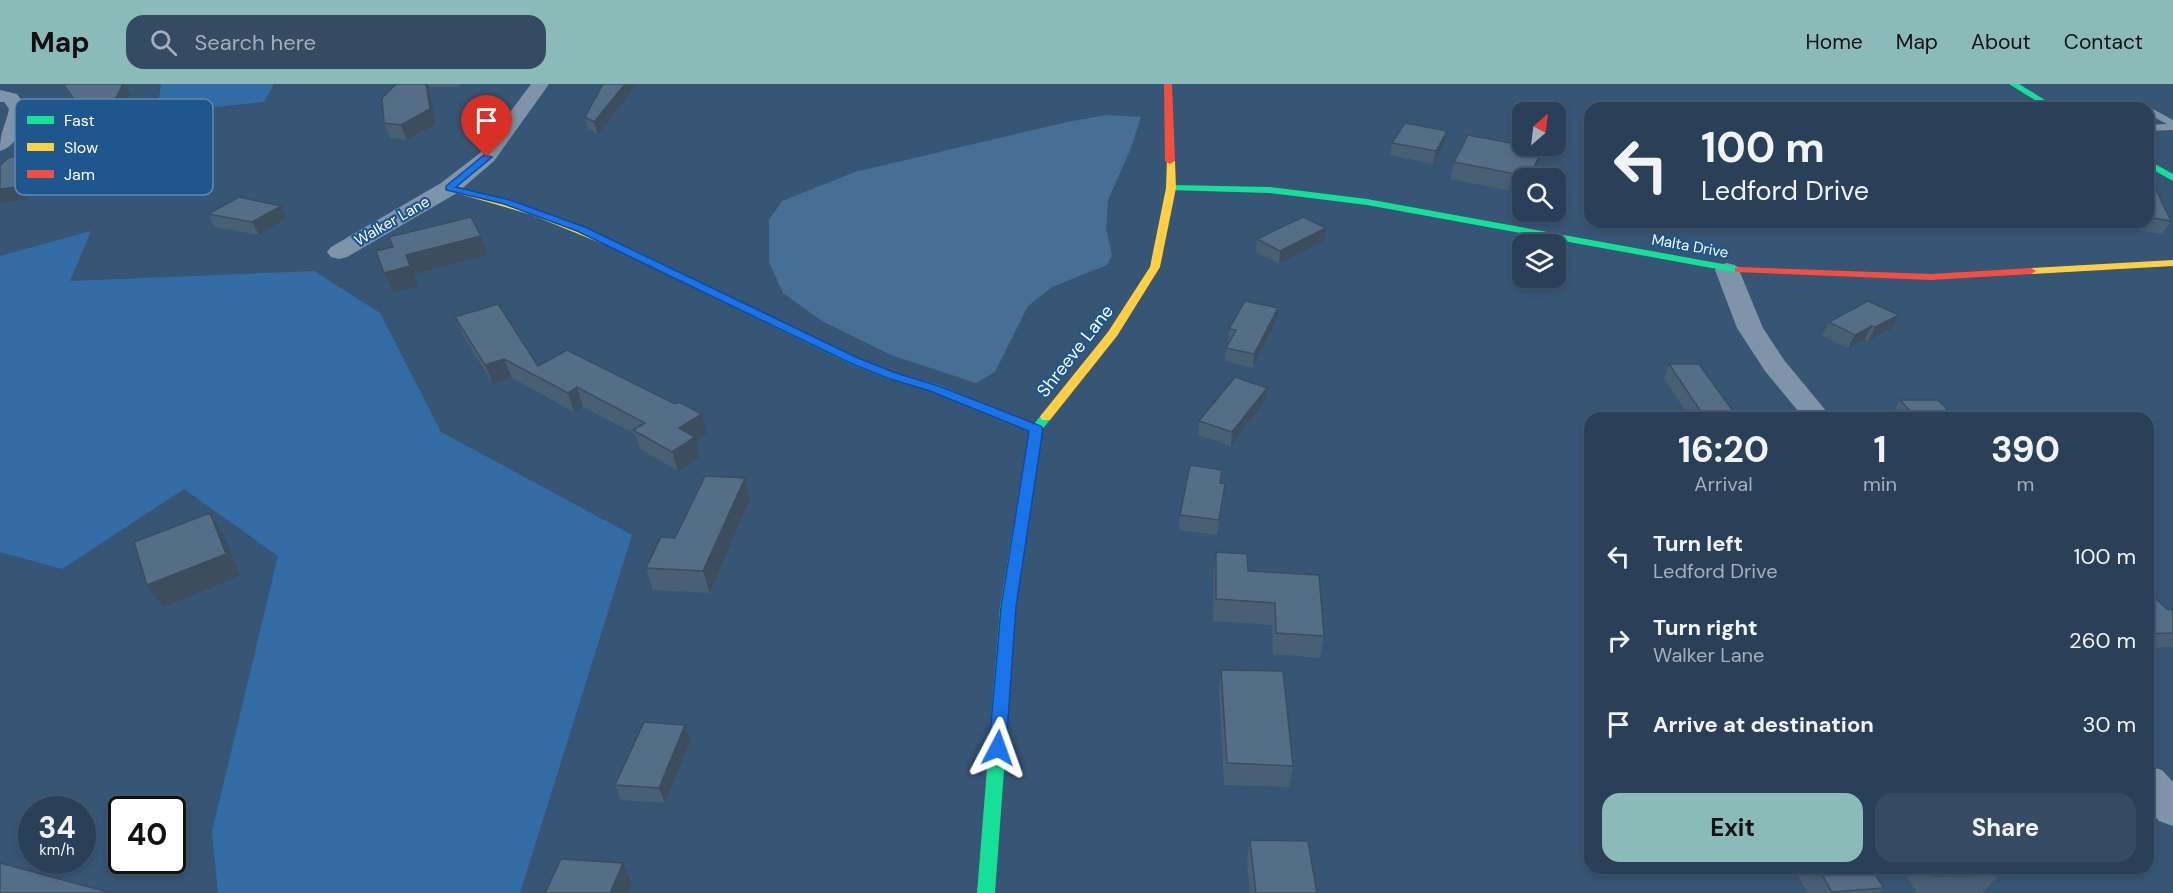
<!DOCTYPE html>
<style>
body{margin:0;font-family:"DM Sans",sans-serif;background:#354b61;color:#f1f3f6;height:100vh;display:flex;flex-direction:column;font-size:22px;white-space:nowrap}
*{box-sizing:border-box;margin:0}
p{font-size:20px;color:#a5afba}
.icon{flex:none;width:33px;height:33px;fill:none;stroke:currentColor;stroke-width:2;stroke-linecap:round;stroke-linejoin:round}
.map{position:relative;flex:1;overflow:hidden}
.side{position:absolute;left:1584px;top:328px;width:570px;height:462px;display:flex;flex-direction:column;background:#294058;border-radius:18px;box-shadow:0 3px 9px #0003,0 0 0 2px #45596e}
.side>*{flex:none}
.hud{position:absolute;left:1584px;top:18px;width:570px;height:126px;border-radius:18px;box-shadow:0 3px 9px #0003,0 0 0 2px #45596e;background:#294058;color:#f1f3f6;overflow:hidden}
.needle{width:39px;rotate:28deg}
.controls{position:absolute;left:1512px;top:18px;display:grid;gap:12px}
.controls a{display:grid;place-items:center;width:54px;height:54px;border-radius:12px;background:#294058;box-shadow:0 3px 9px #0003,0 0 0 2px #45596e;font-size:30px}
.speed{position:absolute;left:18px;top:712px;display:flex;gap:12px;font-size:30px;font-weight:700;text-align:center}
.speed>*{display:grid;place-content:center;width:78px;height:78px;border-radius:50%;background:#294058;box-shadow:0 3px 9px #0003,0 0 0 2px #45596e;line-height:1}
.speed small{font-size:15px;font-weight:400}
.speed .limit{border:3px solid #111;border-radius:9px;background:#fff;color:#111}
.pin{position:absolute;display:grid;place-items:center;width:51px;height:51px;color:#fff;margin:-62px -26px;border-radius:50% 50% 50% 0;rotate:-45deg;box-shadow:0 0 6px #0007}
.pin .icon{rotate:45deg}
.me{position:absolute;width:66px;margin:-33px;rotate:4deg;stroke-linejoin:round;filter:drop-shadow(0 0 4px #0008)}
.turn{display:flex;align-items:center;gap:21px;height:126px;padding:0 18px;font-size:27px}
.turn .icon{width:78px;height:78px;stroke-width:2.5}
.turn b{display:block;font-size:42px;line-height:51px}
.eta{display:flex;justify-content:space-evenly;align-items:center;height:102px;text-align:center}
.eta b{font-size:36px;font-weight:700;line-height:42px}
.primary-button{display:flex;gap:12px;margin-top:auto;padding:12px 18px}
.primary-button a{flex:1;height:69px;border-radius:18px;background:#8bbbb9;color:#111;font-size:24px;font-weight:700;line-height:69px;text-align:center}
.primary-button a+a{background:#354b61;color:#f1f3f6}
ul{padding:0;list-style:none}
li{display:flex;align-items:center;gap:18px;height:84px;padding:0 18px}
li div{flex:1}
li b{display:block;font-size:22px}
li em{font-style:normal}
header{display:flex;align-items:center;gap:36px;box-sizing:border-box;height:84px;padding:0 30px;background:#8bbbb9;color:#111}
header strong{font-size:28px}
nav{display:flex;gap:33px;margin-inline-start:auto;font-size:21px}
.search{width:420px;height:54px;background:#354b61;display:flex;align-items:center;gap:15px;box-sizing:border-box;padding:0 21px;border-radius:18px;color:#a5afba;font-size:22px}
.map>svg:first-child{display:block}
.green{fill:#336ca5}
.water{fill:#476e95}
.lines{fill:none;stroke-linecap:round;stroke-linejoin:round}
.lane{fill:#7f94a8;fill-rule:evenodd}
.street{fill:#7f94a8;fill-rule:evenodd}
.fast{fill:#16e098;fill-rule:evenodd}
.slow{fill:#ffcf43;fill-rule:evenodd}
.jam{fill:#f24e42;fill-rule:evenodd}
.wall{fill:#495f74}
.shaded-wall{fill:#3c4d5e}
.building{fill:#556e87;stroke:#3c4d5e;stroke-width:1.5}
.route{fill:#1a73e8;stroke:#114b97;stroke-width:1.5}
.labels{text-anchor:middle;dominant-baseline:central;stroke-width:4.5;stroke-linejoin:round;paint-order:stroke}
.far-street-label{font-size:15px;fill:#fff;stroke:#1e568e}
.street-label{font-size:18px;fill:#fff;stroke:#1e568e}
.key{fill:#1e568e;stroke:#6289b0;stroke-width:1.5}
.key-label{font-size:16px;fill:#fff}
</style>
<header>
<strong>Map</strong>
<div class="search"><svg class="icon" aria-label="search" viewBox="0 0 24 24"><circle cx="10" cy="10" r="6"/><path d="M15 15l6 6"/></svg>Search here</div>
<nav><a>Home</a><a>Map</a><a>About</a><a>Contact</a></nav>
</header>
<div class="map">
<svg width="2173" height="809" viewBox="0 0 2173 809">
<rect width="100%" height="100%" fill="#375675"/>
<path class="green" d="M161,0H274L264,18L157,29Z
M91,147L70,197L314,187L380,229L441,348L632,451L520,809H218L212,748L278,472L184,405L62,485L0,468V172Z"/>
<path class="water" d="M1107,31L1141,33L1131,64L1108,116L1106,144L1112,171L1107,181L1052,203L1028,222L995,288L976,299L891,271L822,237L783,209L769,178V136L782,117L855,88L1067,38Z"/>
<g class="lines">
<path class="lane" d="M2145,24H2151L2173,36V46L2148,47V41L2167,40L2148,30V24Z"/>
<path class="street" d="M531,0H549L494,77L457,109L347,173L339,175L331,173L327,168L331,163L441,99L480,69Z
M0,6L17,10L28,25C26,40 16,63 0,67C0,46 5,44 9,25L4,18H0Z
M1727,179L1735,181L1739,186L1763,244L1784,276L1832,334H1804L1765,287L1737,244L1715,186L1719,181Z
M2148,682L2162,686L2173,698V742L2159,737L2148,725Z"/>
<path class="fast" d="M2009,0H2019L2058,24H2048Z
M2148,76L2173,90V97L2148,83Z
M1171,101L1269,103L1367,115L1739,183L1744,186L1739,189L1367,121L1269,109L1168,106L1166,104Z
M619,160L858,274L896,289L939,301L1034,340L1042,330H1050L1052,333L1042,346L1016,523L995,809H977L1000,523L1029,347L931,307L888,295L850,280L615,165L614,163Z"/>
<path class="slow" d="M1167,75L1175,77L1176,104L1160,183L1117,252L1050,336H1042L1040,333L1042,330L1108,248L1150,183L1166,104Z
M449,101L539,127L602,151L624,163L619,166L615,165L532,131L446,106V102Z
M2173,176V182L2031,190L2026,187L2031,184Z"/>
<path class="jam" d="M1164,0H1172L1175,77L1170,80L1165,77Z
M1739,183L1931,190L2031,184L2036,187L2031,190L1931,196L1735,188V184Z"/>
</g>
<path class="wall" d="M62,0H126L131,10L115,42H111L90,65L81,66L55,90L46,91L25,116L0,119V81L20,72L57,48L73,16Z
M396,0H461L458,3H429L436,40L407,56L390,54L384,39Z
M603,0L598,50L588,45L585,33Z
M1392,59H1445L1433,80L1390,71Z
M1520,61L1547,62L1532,94H1522V109L1450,95L1454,78Z
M2148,103L2171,137L2162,150L2130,145L2128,138H2148Z
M281,122L287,134L259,151L215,143L208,130Z
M1257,155L1324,157L1279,180L1256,168Z
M1868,217L1892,245L1868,257L1865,255L1848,264L1822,252L1829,238Z
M455,233L538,282L707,349L696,357L700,373L678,387L640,365L635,350L583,323L574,328L512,294L493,300L463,251Z
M1276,238L1253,284L1225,277L1226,264L1229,259H1228L1229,245Z
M1669,280L1738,334H1690L1664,294Z
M1267,304L1265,318L1231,362L1198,351L1199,337Z
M1900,316L1956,334H1895L1892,331Z
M1222,386L1221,399L1223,414L1217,451L1179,446L1180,431Z
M750,415L710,509L653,506L646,484L675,454Z
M1216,468L1248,487L1324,552L1320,574L1273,570L1272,541L1213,537L1214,489Z
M2148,507L2167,525L2173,526V563L2148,564Z
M1221,586L1293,682L1289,703L1224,701L1219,607Z
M685,641L691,656L665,719L621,716L615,701Z
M1250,756L1317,809H1250L1247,777Z
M1793,784H1871L1884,804L1879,809H1808Z
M1902,784H1995L1999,791L1982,809H1917Z"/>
<path class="shaded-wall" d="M123,0H126L131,10L115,42H111L90,65L81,66L55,90L47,78L74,54L104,31Z
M426,0H428L429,3L436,40L407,56L401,41Z
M625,0H637L598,50L594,38Z
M1447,47L1445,59L1433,80L1436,67Z
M1544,62H1547L1532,94H1530L1531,89Z
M38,79L46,91L25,116L0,119V105Z
M281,122L287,134L259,151L252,138Z
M1326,144L1324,157L1279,180L1280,167Z
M481,152L488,171L414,190L418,202L393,208L384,189L406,171Z
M1278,224L1276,238L1253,284L1254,270Z
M1899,231L1892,245L1868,257L1875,243Z
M1872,242L1865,255L1848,264L1855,251Z
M504,275L512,294L493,300L485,281Z
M577,303L583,323L574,328L568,309Z
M1267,304L1265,318L1231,362L1232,348Z
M702,330L707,349L696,357L700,373L678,387L672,368L679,344Z
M745,394L750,415L710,509L703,487Z
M210,429L224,451L240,492L163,523L147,501Z
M685,641L691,656L665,719L659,704Z
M623,779L632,800L629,809H610Z"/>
<path class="building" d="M63,0H123L108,30L104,31L83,53L74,54L47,78L38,79L16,103L0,105V81L10,73L20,72L43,50L57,48L74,15Z
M396,0H426L430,25L401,41L384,39L382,14Z
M603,0H625L594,38L585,33Z
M1405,39L1447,47L1436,67L1392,59Z
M1468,51L1520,61L1522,55V62H1544L1531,89L1528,88L1526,92L1454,78Z
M2148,103L2155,104L2171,137L2148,133Z
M239,113L281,122L252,138L208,130Z
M471,133L481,152L406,171L410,182L384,189L376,167L393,163L389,153Z
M1303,133L1326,144L1280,167L1257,155Z
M1245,217L1278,224L1254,270L1226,264L1236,246L1229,245Z
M1868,217L1899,231L1875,243L1872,242L1855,251L1829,238Z
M498,220L538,282L567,266L675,320L679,318L702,330L679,344L695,353L672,368L633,346L645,339L577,303L568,309L504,275L485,281L455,233Z
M1669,280H1699L1738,334H1705Z
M1235,293L1267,304L1232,348L1199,337Z
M1900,316H1938L1956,334H1916Z
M1190,381L1222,386L1220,399L1225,400L1219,436L1180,431Z
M705,392L745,394L703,487L646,484L661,453L675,454Z
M210,429L226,470L147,501L134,458Z
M1216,468L1247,470L1248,487L1319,491L1324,552L1276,549L1275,519L1216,515Z
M2148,507L2167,525L2173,526V549L2148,550Z
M1221,586L1283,587L1293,682L1227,679Z
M644,638L685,641L659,704L615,701Z
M1250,756L1308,757L1317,809H1256Z
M561,775L623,779L610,809H545Z
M0,779L111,809H0Z
M1818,784H1871L1884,804L1832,808Z
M1929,784H1995L1999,791L1934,792Z"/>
<path class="route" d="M484,71L492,73L456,103L510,116L585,143L858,274L896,289L939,302L1041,342L1043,345L1016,523L1006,664L1004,669L998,671L991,669L989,664L1001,523L1029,347L930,307L887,294L850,279L577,147L504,120L446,106V102Z"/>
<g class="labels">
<g class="far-street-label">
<text transform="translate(392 137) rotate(-30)">Walker Lane</text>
<text transform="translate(1690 162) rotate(10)">Malta Drive</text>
</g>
<g class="street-label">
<text transform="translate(1075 267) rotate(-52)">Shreeve Lane</text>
</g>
</g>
<rect x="15" y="15" width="198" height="96" rx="9" class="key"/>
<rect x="27" y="32" width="27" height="8" fill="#16e098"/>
<rect x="27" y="59" width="27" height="8" fill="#ffcf43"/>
<rect x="27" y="86" width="27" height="8" fill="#f24e42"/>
<g class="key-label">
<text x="64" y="42">Fast</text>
<text x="64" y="69">Slow</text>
<text x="64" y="96">Jam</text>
</g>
</svg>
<div class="controls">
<a><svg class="needle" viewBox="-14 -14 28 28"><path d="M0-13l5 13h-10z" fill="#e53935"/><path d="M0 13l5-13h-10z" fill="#a5afba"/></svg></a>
<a><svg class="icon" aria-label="search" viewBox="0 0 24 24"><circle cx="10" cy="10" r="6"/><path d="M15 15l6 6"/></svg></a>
<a><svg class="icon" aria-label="layers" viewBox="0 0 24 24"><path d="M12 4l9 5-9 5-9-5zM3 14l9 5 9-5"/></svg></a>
</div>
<div class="speed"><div>34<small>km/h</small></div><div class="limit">40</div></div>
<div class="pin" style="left:487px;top:73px;background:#d93025"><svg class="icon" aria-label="arrive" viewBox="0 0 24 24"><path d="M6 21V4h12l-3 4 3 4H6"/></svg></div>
<svg class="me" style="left:998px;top:664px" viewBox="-20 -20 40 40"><path d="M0-17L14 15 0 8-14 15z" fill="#1a73e8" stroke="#fff" stroke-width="4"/></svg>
<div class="hud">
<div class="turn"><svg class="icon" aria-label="left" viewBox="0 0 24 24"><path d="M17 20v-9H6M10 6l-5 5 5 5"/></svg><div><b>100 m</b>Ledford Drive</div></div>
</div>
<section class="side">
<div class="eta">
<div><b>16:20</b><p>Arrival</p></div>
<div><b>1</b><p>min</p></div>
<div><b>390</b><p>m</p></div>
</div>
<ul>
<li><svg class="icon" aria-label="left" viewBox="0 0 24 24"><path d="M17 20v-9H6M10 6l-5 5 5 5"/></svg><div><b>Turn left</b><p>Ledford Drive</p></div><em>100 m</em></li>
<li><svg class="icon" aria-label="right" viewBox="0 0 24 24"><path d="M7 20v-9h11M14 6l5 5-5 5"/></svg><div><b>Turn right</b><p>Walker Lane</p></div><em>260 m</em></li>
<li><svg class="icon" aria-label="arrive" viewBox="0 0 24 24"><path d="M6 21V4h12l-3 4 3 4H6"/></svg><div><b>Arrive at destination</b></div><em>30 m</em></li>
</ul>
<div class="primary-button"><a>Exit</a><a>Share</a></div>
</section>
</div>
